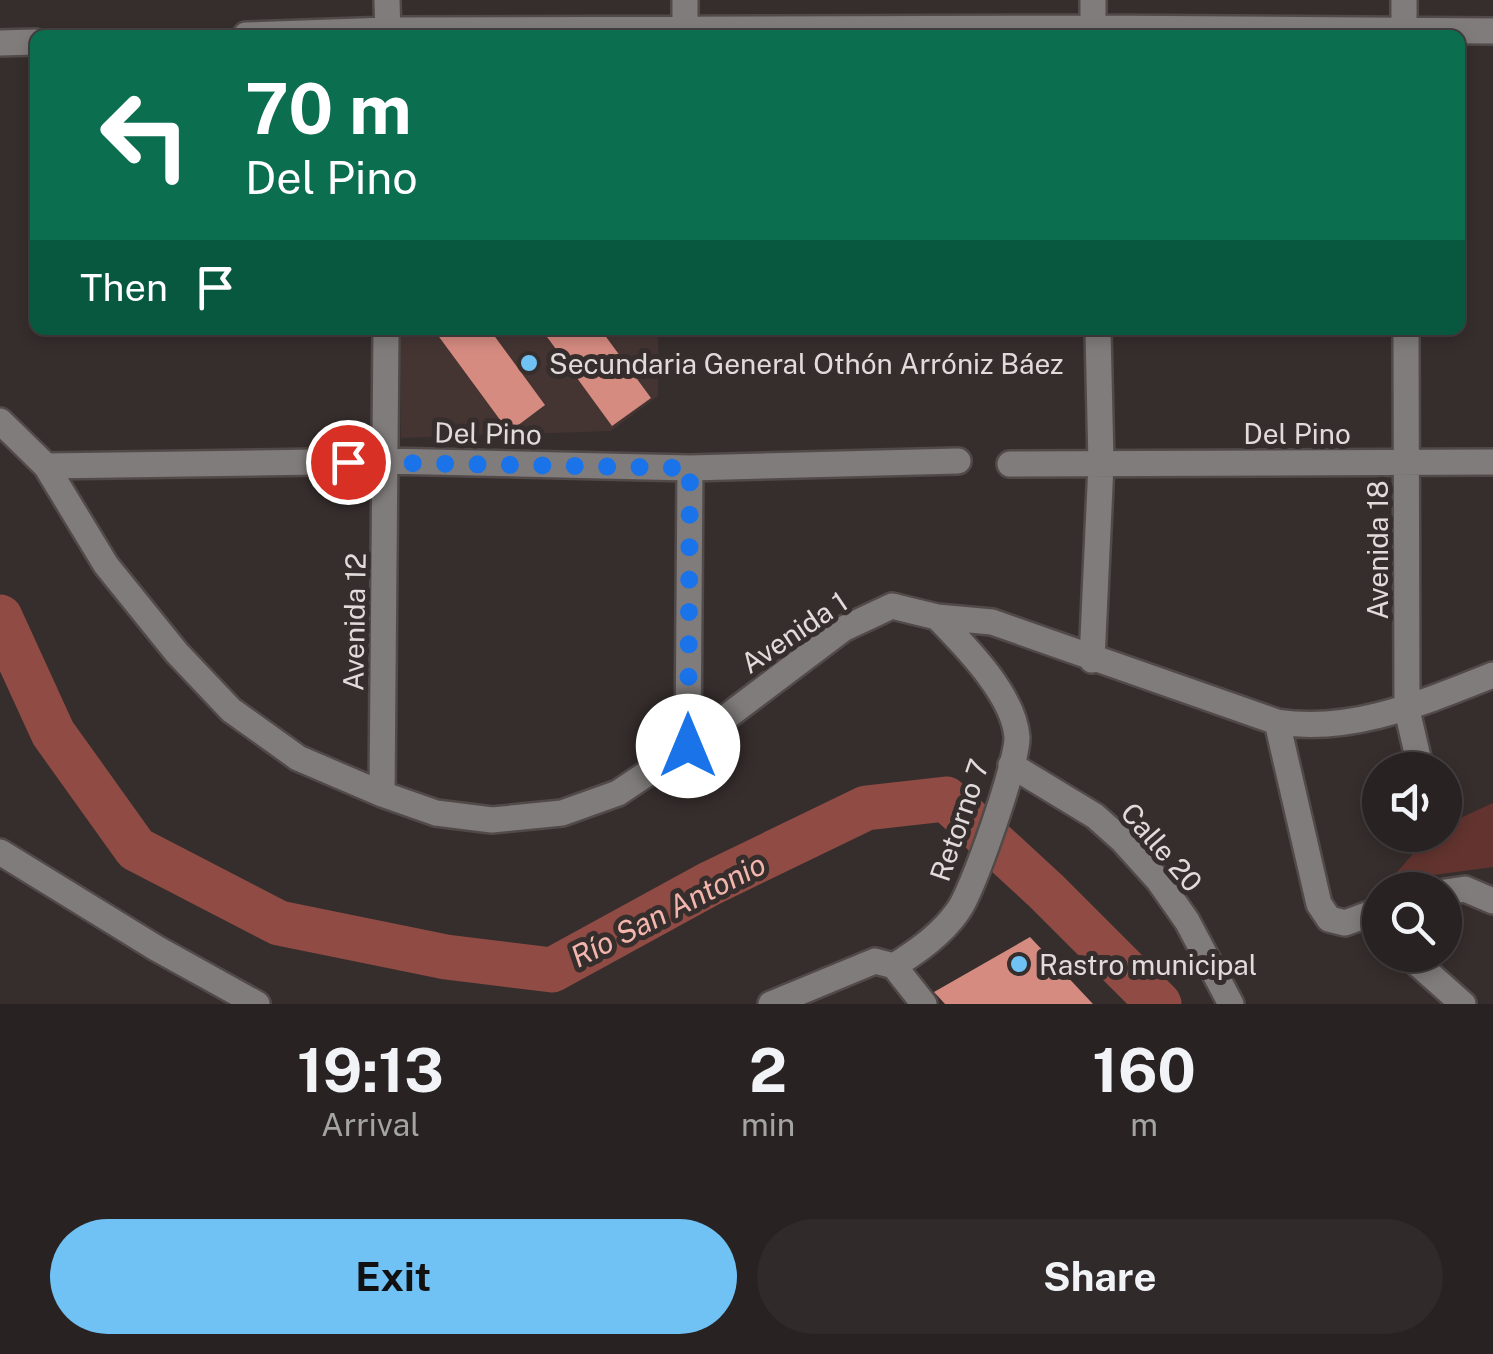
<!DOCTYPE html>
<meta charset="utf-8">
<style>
body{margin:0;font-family:"Public Sans",sans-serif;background:#302a2a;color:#f1f3f6;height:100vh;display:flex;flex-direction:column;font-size:38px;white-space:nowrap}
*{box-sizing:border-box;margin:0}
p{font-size:32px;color:#a5a4a5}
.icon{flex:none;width:55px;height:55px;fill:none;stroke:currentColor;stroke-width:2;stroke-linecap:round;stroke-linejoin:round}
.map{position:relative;height:1004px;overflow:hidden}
.drawer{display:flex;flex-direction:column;background:#282222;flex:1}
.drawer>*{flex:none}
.hud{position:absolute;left:30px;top:30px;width:1435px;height:305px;border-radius:15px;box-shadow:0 5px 15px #0003,0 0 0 2px #443f40;background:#0b6e4f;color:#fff;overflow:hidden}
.fabs{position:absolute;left:1362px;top:752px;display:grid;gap:20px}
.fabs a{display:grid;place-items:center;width:100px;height:100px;border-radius:50%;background:#282222;box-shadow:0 5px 15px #0003,0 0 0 2px #443f40;font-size:50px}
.pin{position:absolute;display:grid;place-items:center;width:85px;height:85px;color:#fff;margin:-42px;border:5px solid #fff;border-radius:50%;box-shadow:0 2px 10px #0007}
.me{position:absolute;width:110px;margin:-55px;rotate:0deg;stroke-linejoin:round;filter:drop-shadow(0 0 8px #0008)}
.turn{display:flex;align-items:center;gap:35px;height:210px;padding:0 50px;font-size:45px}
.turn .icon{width:130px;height:130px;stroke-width:2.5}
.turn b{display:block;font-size:70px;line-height:85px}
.then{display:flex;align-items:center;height:95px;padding:0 50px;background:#0003;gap:20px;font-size:38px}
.eta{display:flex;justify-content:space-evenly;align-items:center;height:170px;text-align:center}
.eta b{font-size:60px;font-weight:700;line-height:70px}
.primary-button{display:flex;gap:20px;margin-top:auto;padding:20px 50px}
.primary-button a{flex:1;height:115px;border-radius:60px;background:#70c1f4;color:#111;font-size:40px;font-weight:700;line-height:115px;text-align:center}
.primary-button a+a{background:#302a2a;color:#f1f3f6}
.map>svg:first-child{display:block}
.built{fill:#443533}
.green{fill:#63342f}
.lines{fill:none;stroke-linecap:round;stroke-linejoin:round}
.river{stroke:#904c44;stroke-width:45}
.building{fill:#d68b81}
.minor-casing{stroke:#514a49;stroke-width:30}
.minor{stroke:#817c7c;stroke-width:25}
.route{stroke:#1a73e8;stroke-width:18;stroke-dasharray:0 32.4}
.poi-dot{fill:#70c1f4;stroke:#362e2d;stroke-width:4}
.labels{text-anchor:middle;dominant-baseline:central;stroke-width:10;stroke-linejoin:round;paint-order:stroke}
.poi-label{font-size:28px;fill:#e1dcdb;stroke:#362e2d;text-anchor:start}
.street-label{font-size:28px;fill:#e1dcdb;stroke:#362e2d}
.water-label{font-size:30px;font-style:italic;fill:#f3b5ac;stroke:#362e2d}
</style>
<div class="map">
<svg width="1493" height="1004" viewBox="0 0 1493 1004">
<rect width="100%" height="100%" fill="#362e2d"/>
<path class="built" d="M401,330H658V396L611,431L401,438Z"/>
<path class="green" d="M1493,803V867L1389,881L1430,835H1445V825Z"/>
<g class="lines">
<path class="river" d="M0,617L53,733L136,849L279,923L446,957L552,970L709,884L866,808L946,799L1046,891L1159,1004"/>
</g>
<path class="building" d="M434,330H490L545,405L509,432Z
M542,330H601L651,398L612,426Z
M1030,937L1093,1004H945L934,992Z"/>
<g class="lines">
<g class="minor-casing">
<path id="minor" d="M387,0L388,35
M685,0V35
M1093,0V35
M1404,0V35
M246,35L388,30L1093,28L1493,31
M0,43L35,42
M1406,330L1407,710L1421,770
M0,421L46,466L106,565L177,653L231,710L298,758L382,794L436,813L492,820L562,813L618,793L688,746L843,629L892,606L937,617L992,622L1277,722C1352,734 1424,702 1493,675
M1010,464L1493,462
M46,466L385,461L690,468L958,461
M1092,660L1101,464L1098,330
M1277,722L1319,904L1329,919L1345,923L1380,910
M688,746L690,468
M1011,765L1095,816L1122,840L1159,881L1187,921L1231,1004
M382,794L386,330
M0,852L156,948L257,1004
M1445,892L1465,889L1493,901
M1418,964L1463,1004
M894,966L924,1004
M771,1004L875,961L894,966C918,951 942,934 958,911C973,891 1018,761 1017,737C1014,695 965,646 937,617"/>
</g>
<use href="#minor" class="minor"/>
</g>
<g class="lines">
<path class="route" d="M348,462L690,468L688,746"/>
</g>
<g class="poi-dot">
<circle cx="529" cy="363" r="10"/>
<circle cx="1019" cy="964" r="10"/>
</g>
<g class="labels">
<g class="poi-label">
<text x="549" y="363">Secundaria General Othón Arróniz Báez</text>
<text x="1039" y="964">Rastro municipal</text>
</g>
<g class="street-label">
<text transform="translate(488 433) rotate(1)">Del Pino</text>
<text x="1297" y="433">Del Pino</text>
<text transform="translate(1377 550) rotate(-90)">Avenida 18</text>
<text transform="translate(354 622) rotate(-89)">Avenida 12</text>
<text transform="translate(794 632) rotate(-34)">Avenida 1</text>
<text transform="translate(959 820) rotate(-71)">Retorno 7</text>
<text transform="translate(1162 847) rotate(49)">Calle 20</text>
</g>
<g class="water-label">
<text transform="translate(668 910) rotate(-27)">Río San Antonio</text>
</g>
</g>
</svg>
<div class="fabs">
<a><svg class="icon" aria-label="sound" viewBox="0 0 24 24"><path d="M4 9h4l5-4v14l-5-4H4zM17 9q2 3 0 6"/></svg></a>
<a><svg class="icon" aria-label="search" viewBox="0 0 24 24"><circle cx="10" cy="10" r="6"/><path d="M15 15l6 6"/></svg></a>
</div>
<div class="pin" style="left:348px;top:462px;background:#d93025"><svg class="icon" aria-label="arrive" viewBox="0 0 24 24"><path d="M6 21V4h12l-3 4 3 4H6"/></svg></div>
<svg class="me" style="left:688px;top:746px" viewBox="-20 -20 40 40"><circle r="19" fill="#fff"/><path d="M0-13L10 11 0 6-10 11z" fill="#1a73e8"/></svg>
<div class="hud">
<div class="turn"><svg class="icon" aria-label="left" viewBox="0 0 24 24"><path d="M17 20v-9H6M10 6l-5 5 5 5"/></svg><div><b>70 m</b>Del Pino</div></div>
<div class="then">Then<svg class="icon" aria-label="arrive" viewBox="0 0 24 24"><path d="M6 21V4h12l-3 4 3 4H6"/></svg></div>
</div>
</div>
<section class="drawer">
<div class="eta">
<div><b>19:13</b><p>Arrival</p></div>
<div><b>2</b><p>min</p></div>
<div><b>160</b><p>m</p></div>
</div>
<div class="primary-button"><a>Exit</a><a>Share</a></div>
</section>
